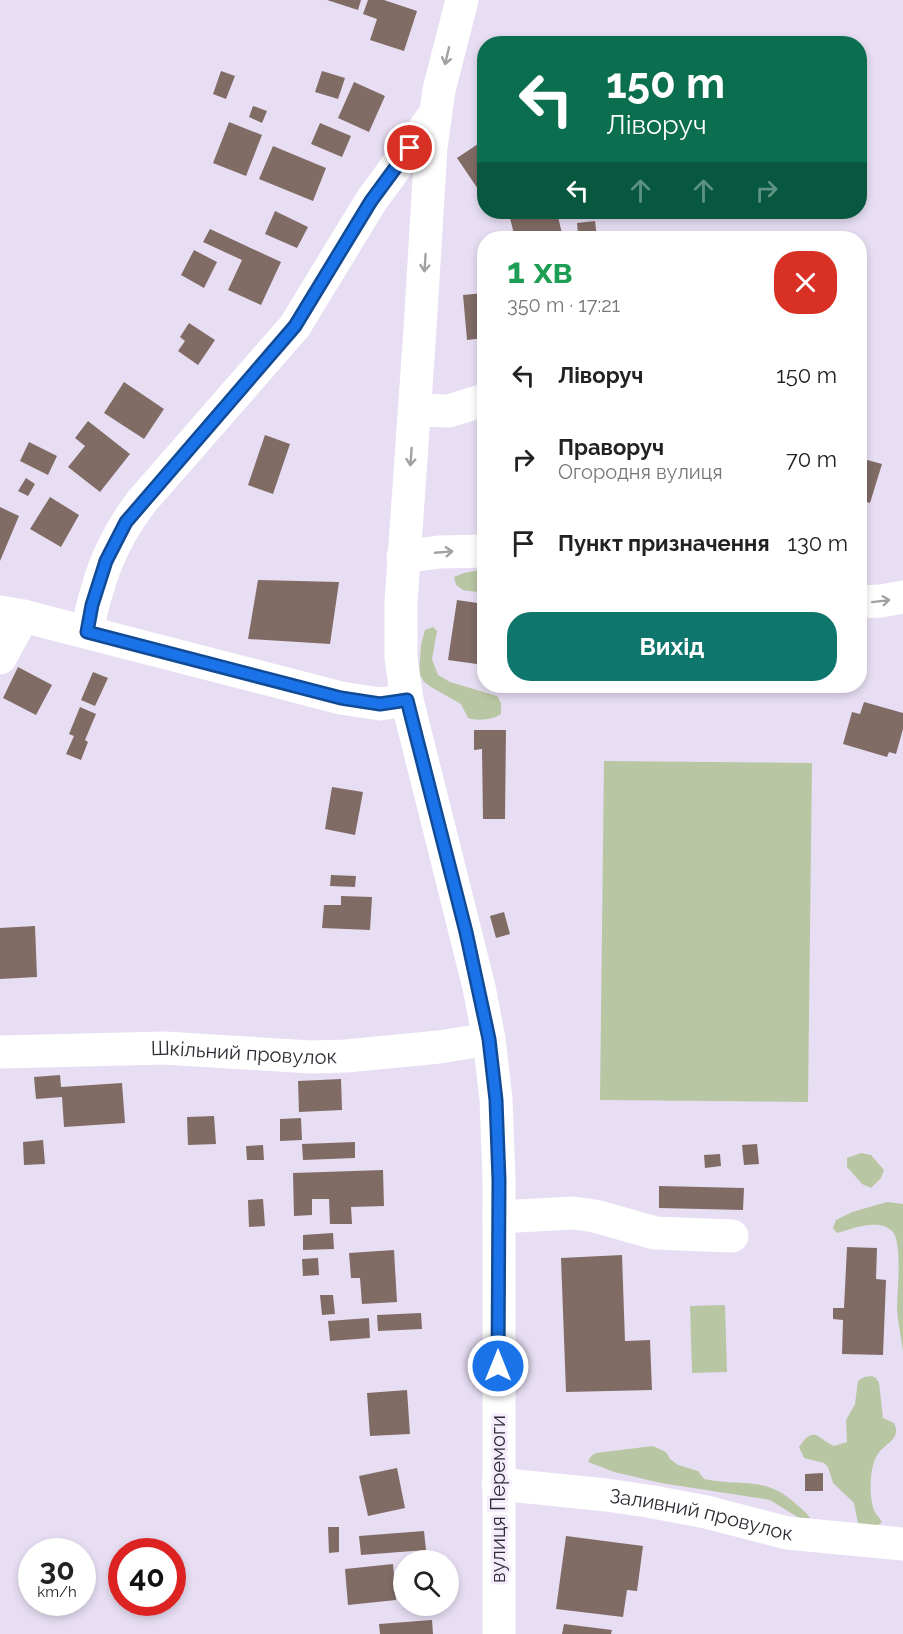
<!DOCTYPE html>
<html lang="uk">
<meta charset="utf-8">
<style>
body{margin:0;font-family:Raleway,sans-serif;background:#f2f2f2;color:#222;height:100vh;display:flex;flex-direction:column;font-size:22px;white-space:nowrap}
*{box-sizing:border-box;margin:0}
p{font-size:20px;color:#767676}
.icon{flex:none;width:33px;height:33px;fill:none;stroke:currentColor;stroke-width:2;stroke-linecap:round;stroke-linejoin:round}
.map{position:relative;flex:1;overflow:hidden}
.sheet{position:absolute;left:477px;top:231px;width:390px;height:462px;display:flex;flex-direction:column;background:#fff;border-radius:24px;box-shadow:0 3px 9px #0003}
.sheet>*{flex:none}
.guide{position:absolute;left:477px;top:36px;width:390px;height:183px;border-radius:24px;box-shadow:0 3px 9px #0003;background:#0b6e4f;color:#fff;overflow:hidden}
.controls{position:absolute;left:393px;top:1550px;display:grid;gap:12px}
.controls a{display:grid;place-items:center;width:66px;height:66px;border-radius:50%;background:#fff;box-shadow:0 3px 9px #0003;font-size:30px}
.speed{position:absolute;left:18px;top:1538px;display:flex;gap:12px;font-size:30px;font-weight:700;text-align:center}
.speed>*{display:grid;place-content:center;width:78px;height:78px;border-radius:50%;background:#fff;box-shadow:0 3px 9px #0003;line-height:1}
.speed small{font-size:15px;font-weight:400}
.speed .limit{border:9px solid #d22;background:#fff;color:#111}
.pin{position:absolute;display:grid;place-items:center;width:51px;height:51px;color:#fff;margin:-26px;border:3px solid #fff;border-radius:50%;box-shadow:0 2px 6px #0007}
.me{position:absolute;width:66px;margin:-33px;rotate:0deg;stroke-linejoin:round;filter:drop-shadow(0 0 4px #0008)}
.turn{display:flex;align-items:center;gap:21px;height:126px;padding:0 30px;font-size:27px}
.turn .icon{width:78px;height:78px;stroke-width:2.5}
.turn b{display:block;font-size:42px;line-height:51px}
.lanes{display:flex;align-items:center;height:57px;padding:0 30px;background:#0003;justify-content:center;gap:30px;direction:ltr}
.lanes .off{opacity:.35}
.round{display:grid;place-items:center;flex:none;width:63px;height:63px;border-radius:24px;background:#f2f2f2}
.overview{display:flex;align-items:center;justify-content:space-between;height:102px;padding:0 30px}
h1{font-size:36px;font-weight:700;line-height:45px;color:#1e9e55}
.action{display:flex;gap:12px;margin-top:auto;padding:12px 30px}
.action a{flex:1;height:69px;border-radius:24px;background:#0f766e;color:#fff;font-size:24px;font-weight:700;line-height:69px;text-align:center}
ul{padding:0;list-style:none}
li{display:flex;align-items:center;gap:18px;height:84px;padding:0 30px}
li div{flex:1}
li b{display:block;font-size:22px}
li em{font-style:normal}
.map>svg:first-child{display:block}
.green{fill:#b9c6a3}
.building{fill:#816b65}
.lines{fill:none;stroke-linecap:round;stroke-linejoin:round}
.minor{stroke:#fff;stroke-width:33}
.oneway{stroke:#a1a0a3}
.route-casing{stroke:#114b97;stroke-width:15}
.route{stroke:#1a73e8;stroke-width:10}
.labels{text-anchor:middle;dominant-baseline:central;stroke-width:6;stroke-linejoin:round;paint-order:stroke}
.street-label{font-size:20px;fill:#2e2b33;stroke:#f4ecfd}
</style>
<div class="map">
<svg width="903" height="1634" viewBox="0 0 903 1634">
<rect width="100%" height="100%" fill="#e7def3"/>
<path class="green" d="M484,569V593L463,590L456,585L454,577L464,573Z
M433,627L437,631L432,659L438,675L450,682L497,696L501,703V714C492,720 478,721 468,718L461,704L431,687L424,682L419,673L421,645L425,630Z
M604,761L812,763L808,1102L600,1100Z
M861,1153L871,1155L884,1170L881,1178L871,1188L862,1184L847,1167V1158Z
M887,1202L903,1204V1351C901,1337 898,1323 897,1309C897,1292 903,1241 892,1231C877,1218 853,1229 837,1233L833,1228L836,1220L852,1212Z
M725,1305L727,1372L692,1373L690,1306Z
M872,1376L876,1378L879,1383L883,1418L894,1423C902,1439 885,1443 878,1454C869,1466 869,1497 874,1510C876,1515 880,1518 882,1522C877,1528 864,1528 858,1523L854,1503L833,1483L828,1467L824,1463L804,1458L799,1447C814,1424 818,1439 834,1446L847,1442L846,1420L855,1404L858,1381L864,1377Z
M653,1446L666,1452L670,1459L678,1465L698,1471L704,1479C742,1487 766,1475 797,1505C802,1509 807,1513 810,1518H799L770,1500L661,1483L614,1472L588,1462L591,1456L596,1453Z"/>
<path class="building" d="M327,0H361L358,10Z
M368,0H384L417,11L404,51L370,40L377,19L363,14Z
M221,71L235,76L226,99L213,94Z
M322,71L345,78L338,99L315,92Z
M354,82L385,96L369,132L338,118Z
M253,106L267,111L262,123L249,117Z
M229,122L262,135L246,176L213,163Z
M320,123L351,136L342,157L311,144Z
M484,140V198L457,158Z
M273,146L326,168L313,201L259,179Z
M275,211L308,227L297,248L265,234Z
M537,212H557L563,238H515L510,218Z
M595,221L597,238H571V236L578,235L577,223Z
M210,229L281,262L261,305L228,290L242,260L203,242Z
M194,250L217,262L204,288L181,275Z
M484,293V338L467,340L463,295Z
M189,323L215,340L198,365L178,351L185,341L180,337Z
M124,382L164,409L144,439L104,413Z
M88,421L130,454L100,492L68,467L85,446L75,438Z
M265,435L290,444L273,494L248,485Z
M29,442L57,456L48,475L20,461Z
M860,458L882,464L870,503L860,500Z
M26,478L35,484L28,496L18,491Z
M50,497L79,515L61,547L30,529Z
M0,507L19,516L0,561Z
M258,580L339,582L330,644L248,639Z
M457,600L484,604V665L448,660Z
M18,667L52,685L36,715L3,698Z
M93,672L108,678L95,706L81,700Z
M864,702L903,713V729L896,754L889,752L887,757L843,744L852,712L860,714Z
M80,707L96,714L85,740L88,742L81,760L66,754L74,736L69,734Z
M474,730H506L505,819H483L482,749L474,750Z
M332,787L363,792L355,835L325,829Z
M331,875L356,876L355,887L330,886Z
M341,896L372,897L370,930L322,928L324,905H341Z
M504,912L510,934L496,938L490,916Z
M35,926L37,977L0,979V928Z
M60,1075L61,1087L122,1083L125,1123L64,1127L62,1097L36,1099L34,1077Z
M341,1079L342,1110L299,1112L298,1081Z
M214,1116L216,1144L188,1145L187,1117Z
M301,1118L302,1140L280,1141V1119Z
M43,1140L45,1164L24,1165L23,1142Z
M355,1142V1158L303,1160L302,1144Z
M757,1144L759,1164L744,1165L742,1145Z
M263,1145L264,1160H247L246,1146Z
M720,1154L721,1166L705,1168L704,1155Z
M383,1170L384,1206L351,1207L352,1224H330L329,1199H312V1215L294,1216L293,1173Z
M659,1186L744,1188L743,1210L659,1208Z
M263,1199L265,1226L249,1227L248,1200Z
M333,1233L334,1249L303,1250V1235Z
M847,1247L877,1248L876,1279L886,1280L883,1355L842,1354L843,1320L833,1319V1308H844Z
M394,1250L397,1302L362,1304L360,1278H351L349,1253Z
M622,1255L625,1341L650,1340L652,1390L566,1392L561,1258Z
M318,1258L319,1275L303,1276L302,1259Z
M320,1295H333L335,1314L322,1315Z
M421,1313L422,1329L378,1331L377,1315Z
M369,1318L370,1338L330,1341L328,1321Z
M407,1390L410,1434L370,1436L367,1393Z
M397,1468L405,1508L368,1516L359,1476Z
M823,1473V1491H805V1474Z
M328,1527H339V1552L329,1553Z
M424,1531L426,1550L361,1555L359,1536Z
M566,1536L643,1546L637,1591L627,1590L623,1617L556,1609Z
M393,1564L396,1600L348,1605L345,1569Z
M432,1620L433,1634H380L379,1624Z
M564,1624L612,1630L611,1634H562Z"/>
<g class="lines">
<g class="minor">
<path d="M462,0L439,90L431,147L420,329L401,602V658L407,700L479,987L489,1039L496,1099L499,1180V1634"/>
<path d="M415,410L449,411L484,400"/>
<path d="M403,557L439,552L484,551"/>
<path d="M860,602L881,601L903,597"/>
<path d="M0,612L23,616L341,698L380,704L407,700"/>
<path d="M87,632C97,581 110,543 142,501L295,326L371,201L435,114"/>
<path d="M0,658L23,616"/>
<path id="s1" d="M0,1052L165,1048L311,1057L346,1056L439,1047L489,1039"/>
<path d="M499,1217L573,1213L595,1216L655,1233L732,1236"/>
<path id="s2" d="M498,1484L606,1495L648,1501L706,1512L787,1533L903,1544"/>
</g>
</g>
<defs><path id="oneway-shaft" d="M-6 0H5M1.5-3L5.5 0L1.5 3" fill="none" stroke-width="1.6" stroke-linecap="round" stroke-linejoin="round" transform="scale(1.5)"/></defs>
<g class="oneway">
<use href="#oneway-shaft" transform="translate(447 56) rotate(103)"/>
<use href="#oneway-shaft" transform="translate(425 263) rotate(94)"/>
<use href="#oneway-shaft" transform="translate(411 457) rotate(94)"/>
<use href="#oneway-shaft" transform="translate(444 552) rotate(-5)"/>
<use href="#oneway-shaft" transform="translate(881 601) rotate(-7)"/>
</g>
<g class="lines">
<g class="route-casing">
<path id="route" d="M410,148L371,201L295,326L126,522L106,561L92,605L87,632L341,698L380,704L407,700L466,932L489,1039L496,1100L499,1180L498,1366"/>
</g>
<use href="#route" class="route"/>
</g>
<g class="labels">
<g class="street-label">
<text stroke="none"><textPath href="#s1" startOffset="244">Шкільний провулок</textPath></text>
<text transform="translate(498 1499) rotate(-90)">вулиця Перемоги</text>
<text stroke="none"><textPath href="#s2" startOffset="206">Заливний провулок</textPath></text>
</g>
</g>
</svg>
<div class="controls">
<a><svg class="icon" aria-label="search" viewBox="0 0 24 24"><circle cx="10" cy="10" r="6"/><path d="M15 15l6 6"/></svg></a>
</div>
<div class="speed"><div>30<small>km/h</small></div><div class="limit">40</div></div>
<div class="pin" style="left:410px;top:148px;background:#d93025"><svg class="icon" aria-label="arrive" viewBox="0 0 24 24"><path d="M6 21V4h12l-3 4 3 4H6"/></svg></div>
<svg class="me" style="left:498px;top:1366px" viewBox="-20 -20 40 40"><circle r="17" fill="#1a73e8" stroke="#fff" stroke-width="3"/><path d="M0-11L8 9 0 5-8 9z" fill="#fff"/></svg>
<div class="guide">
<div class="turn"><svg class="icon" aria-label="left" viewBox="0 0 24 24"><path d="M17 20v-9H6M10 6l-5 5 5 5"/></svg><div><b>150 m</b>Ліворуч</div></div>
<div class="lanes"><svg class="icon" aria-label="left" viewBox="0 0 24 24"><path d="M17 20v-9H6M10 6l-5 5 5 5"/></svg><svg class="icon off" aria-label="ahead" viewBox="0 0 24 24"><path d="M12 20V5M6 11l6-6 6 6"/></svg><svg class="icon off" aria-label="ahead" viewBox="0 0 24 24"><path d="M12 20V5M6 11l6-6 6 6"/></svg><svg class="icon off" aria-label="right" viewBox="0 0 24 24"><path d="M7 20v-9h11M14 6l5 5-5 5"/></svg></div>
</div>
<section class="sheet">
<div class="overview"><div><h1>1 хв</h1><p>350 m · 17:21</p></div><a class="round" style="background:#d93025;color:#fff"><svg class="icon" aria-label="close" viewBox="0 0 24 24"><path d="M6 6l12 12M18 6L6 18"/></svg></a></div>
<ul>
<li><svg class="icon" aria-label="left" viewBox="0 0 24 24"><path d="M17 20v-9H6M10 6l-5 5 5 5"/></svg><div><b>Ліворуч</b></div><em>150 m</em></li>
<li><svg class="icon" aria-label="right" viewBox="0 0 24 24"><path d="M7 20v-9h11M14 6l5 5-5 5"/></svg><div><b>Праворуч</b><p>Огородня вулиця</p></div><em>70 m</em></li>
<li><svg class="icon" aria-label="arrive" viewBox="0 0 24 24"><path d="M6 21V4h12l-3 4 3 4H6"/></svg><div><b>Пункт призначення</b></div><em>130 m</em></li>
</ul>
<div class="action"><a>Вихід</a></div>
</section>
</div>
